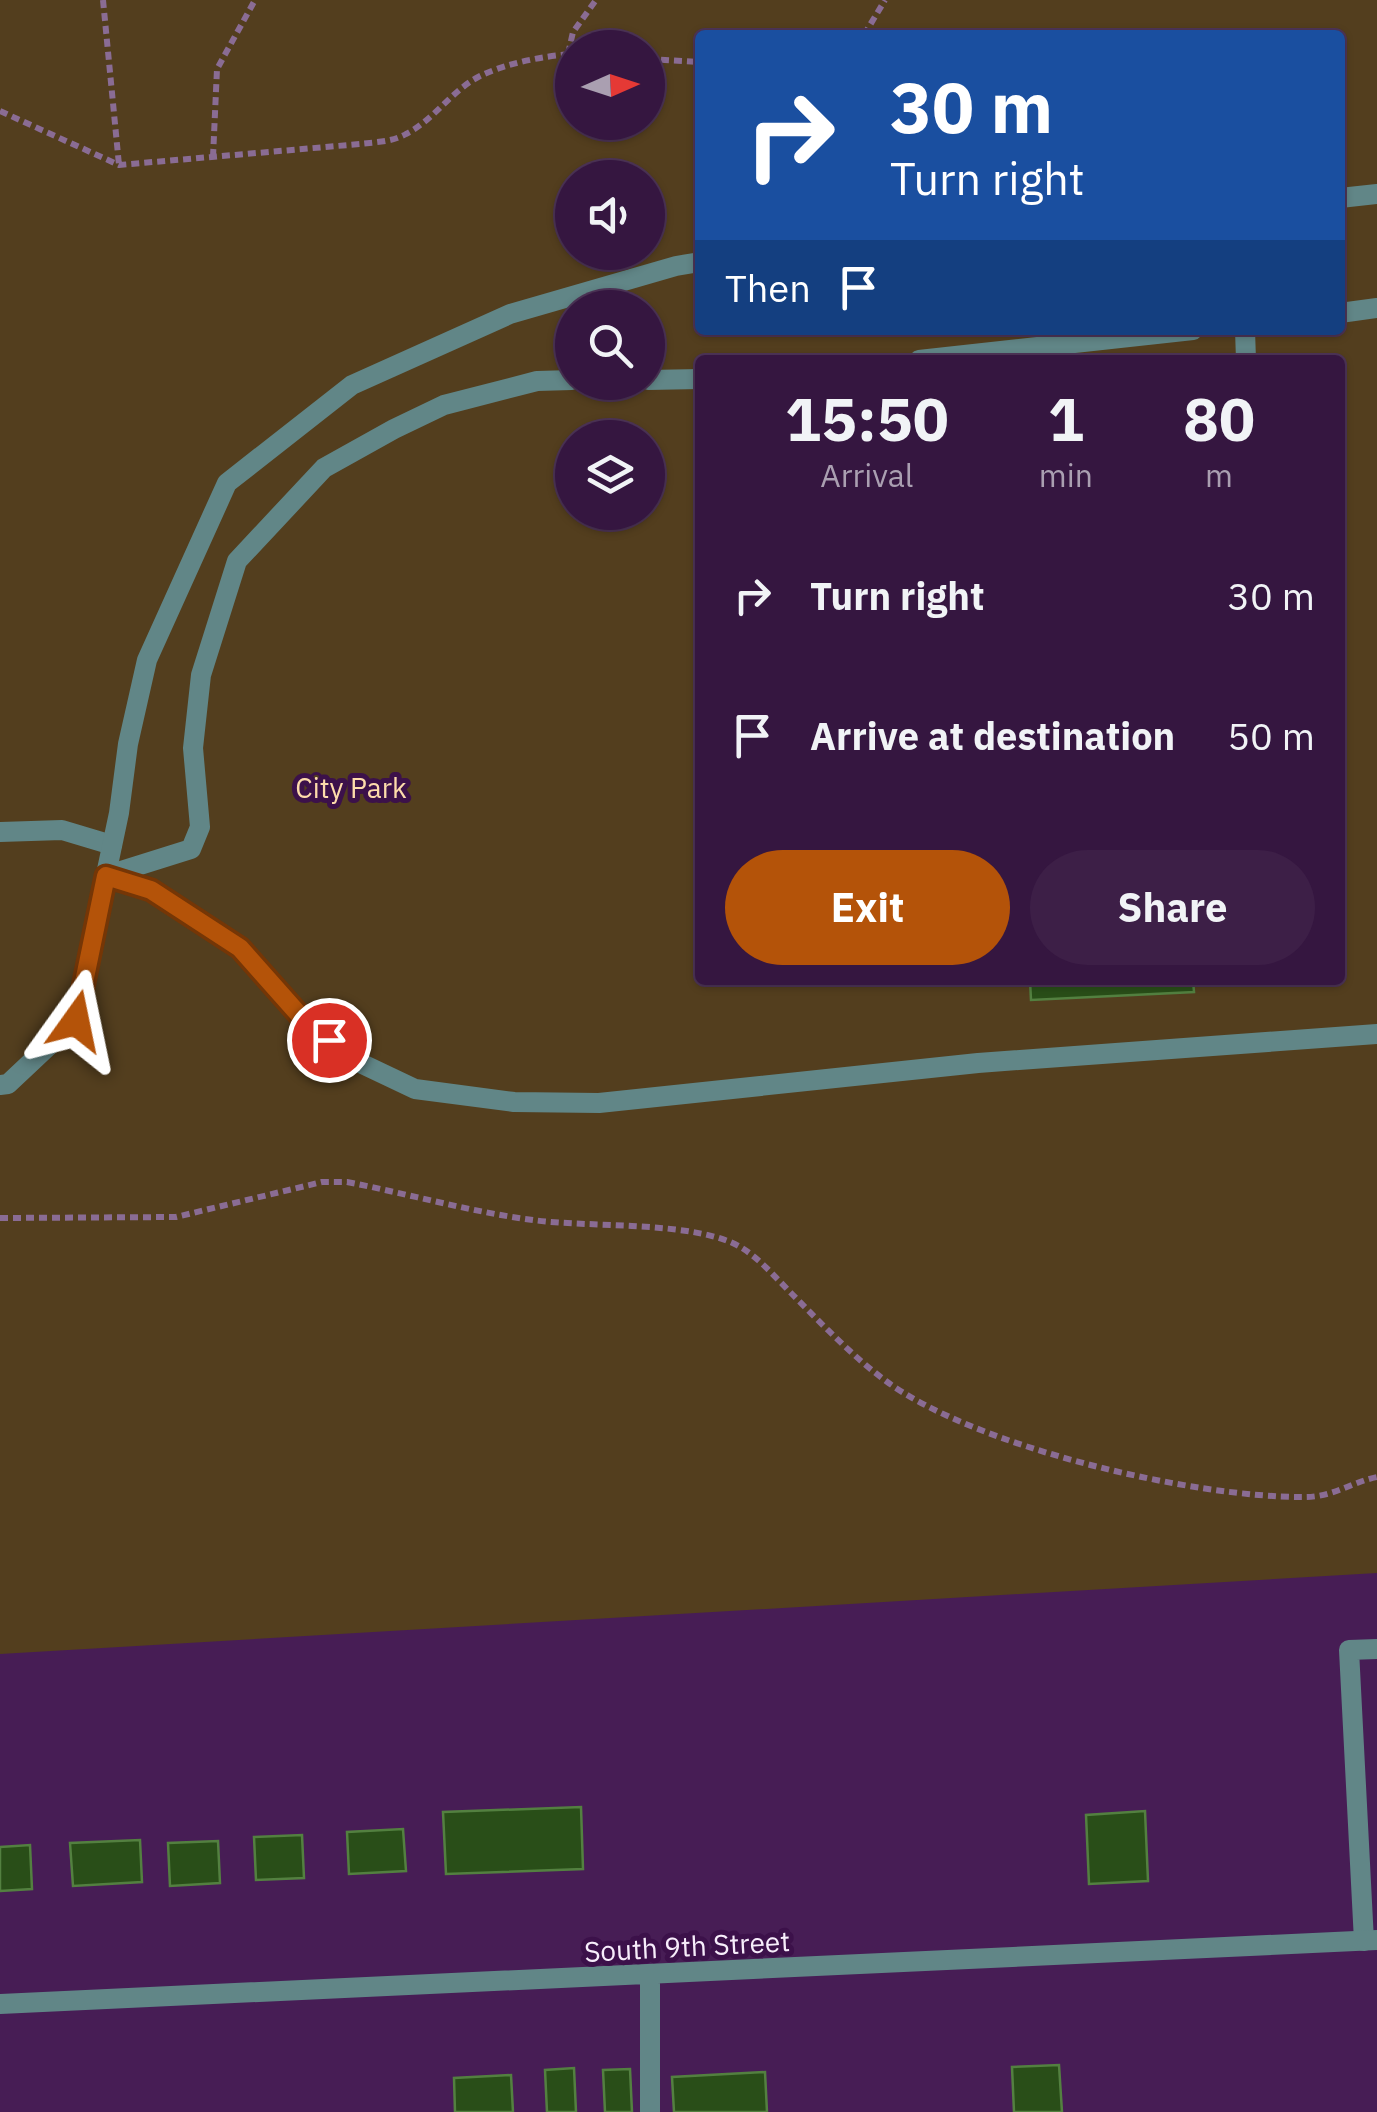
<!DOCTYPE html>
<style>
body{margin:0;font-family:"IBM Plex Sans",sans-serif;background:#3d1f47;color:#f1f3f6;height:100vh;display:flex;flex-direction:column;font-size:38px;white-space:nowrap}
*{box-sizing:border-box;margin:0}
p{font-size:32px;color:#aa9fb1}
.icon{flex:none;width:55px;height:55px;fill:none;stroke:currentColor;stroke-width:2;stroke-linecap:round;stroke-linejoin:round}
.map{position:relative;flex:1;overflow:hidden}
.panel{position:absolute;left:695px;top:355px;width:650px;height:630px;display:flex;flex-direction:column;background:#351640;border-radius:10px;box-shadow:0 2px 8px #0004,0 0 0 2px #4f3559}
.panel>*{flex:none}
.banner{position:absolute;left:695px;top:30px;width:650px;height:305px;border-radius:10px;box-shadow:0 2px 8px #0004,0 0 0 2px #4f3559;background:#1a4fa0;color:#fff;overflow:hidden}
.needle{width:65px;rotate:87deg}
.controls{position:absolute;left:555px;top:30px;display:grid;gap:20px}
.controls a{display:grid;place-items:center;width:110px;height:110px;border-radius:50%;background:#351640;box-shadow:0 2px 8px #0004,0 0 0 2px #4f3559;font-size:50px}
.pin{position:absolute;display:grid;place-items:center;width:85px;height:85px;color:#fff;margin:-42px;border:5px solid #fff;border-radius:50%;box-shadow:0 2px 10px #0007}
.me{position:absolute;width:110px;margin:-55px;rotate:12deg;stroke-linejoin:round;filter:drop-shadow(0 0 8px #0008)}
.turn{display:flex;align-items:center;gap:35px;height:210px;padding:0 30px;font-size:45px}
.turn .icon{width:130px;height:130px;stroke-width:2.5}
.turn b{display:block;font-size:70px;line-height:85px}
.then{display:flex;align-items:center;height:95px;padding:0 30px;background:#0003;gap:20px;font-size:38px}
.eta{display:flex;justify-content:space-evenly;align-items:center;height:170px;text-align:center}
.eta b{font-size:60px;font-weight:700;line-height:70px}
.primary-button{display:flex;gap:20px;margin-top:auto;padding:20px 30px}
.primary-button a{flex:1;height:115px;border-radius:60px;background:#b45309;color:#fff;font-size:40px;font-weight:700;line-height:115px;text-align:center}
.primary-button a+a{background:#3d1f47;color:#f1f3f6}
ul{padding:0;list-style:none}
li{display:flex;align-items:center;gap:30px;height:140px;padding:0 30px}
li div{flex:1}
li b{display:block;font-size:38px}
li em{font-style:normal}
.map>svg:first-child{display:block}
.green{fill:#533e1e;fill-rule:evenodd}
.building{fill:#294e18;stroke:#538040;stroke-width:2.5}
.lines{fill:none;stroke-linecap:round;stroke-linejoin:round}
.path{stroke:#8a6c94;stroke-width:6;stroke-dasharray:8 5;stroke-linecap:butt}
.lane{stroke:#618687;stroke-width:20}
.street{stroke:#618687;stroke-width:20}
.route-casing{stroke:#753606;stroke-width:25}
.route{stroke:#b45309;stroke-width:18}
.labels{text-anchor:middle;dominant-baseline:central;stroke-width:10;stroke-linejoin:round;paint-order:stroke}
.park-label{font-size:28px;fill:#fddcab;stroke:#3c114a}
.street-label{font-size:28px;fill:#f7edfb;stroke:#3c114a}
</style>
<div class="map">
<svg width="1377" height="2112" viewBox="0 0 1377 2112">
<rect width="100%" height="100%" fill="#471d55"/>
<path class="green" d="M0,0H1377V1573L0,1654ZM700,35H1340V330H700ZM572,48H648V122H572ZM572,178H648V252H572ZM572,308H648V382H572ZM700,360H1340V980H700ZM572,438H648V512H572Z"/>
<path class="building" d="M1030,980H1193L1194,992L1031,1000Z
M581,1807L583,1869L446,1874L443,1812Z
M1145,1811L1148,1881L1089,1884L1086,1815Z
M403,1829L406,1871L349,1874L347,1832Z
M302,1835L304,1878L256,1880L254,1837Z
M140,1840L142,1882L73,1886L70,1843Z
M218,1841L220,1883L170,1886L168,1843Z
M30,1845L32,1889L0,1891V1847Z
M1059,2065L1062,2112H1014L1012,2067Z
M574,2068L576,2112H547L545,2070Z
M630,2069L632,2112H605L603,2070Z
M765,2072L767,2112H674L672,2077Z
M511,2075L513,2112H455L454,2078Z"/>
<g class="lines">
<path class="path" d="M103,0L119,165
M864,35L885,0
M568,54L573,32L596,0
M648,59L700,62
M0,111L119,165L360,144C375,142 392,142 406,134C434,120 452,90 480,76C507,63 543,56 572,54
M213,157L217,69L255,0
M0,1218L176,1217L322,1182H347C409,1194 471,1212 533,1220C588,1228 697,1220 742,1248C760,1259 777,1279 792,1294C822,1324 852,1356 886,1381C975,1447 1194,1498 1305,1497C1333,1497 1352,1482 1377,1477"/>
<path class="lane" d="M1340,313L1377,308
M1245,330L1246,360
M919,360L1193,330
M648,380L700,379
M0,832L62,830L112,845
M105,876L151,891L240,948L302,1018L356,1061L415,1089L514,1102L599,1103L978,1063L1377,1034
M105,876L191,849L200,827L193,748L201,675L237,561L324,468L394,429L444,405L537,381L572,380
M1364,1941L1349,1650L1377,1649"/>
<path class="street" d="M1340,198L1377,194
M0,1085L8,1084L75,1021L119,813L128,744L147,660L227,483L352,385L510,314L676,266L700,262
M0,2004L1377,1940
M650,2112V1976"/>
</g>
<g class="lines">
<g class="route-casing">
<path id="route" d="M76,1021L106,876L151,890L240,948L302,1018L329,1040"/>
</g>
<use href="#route" class="route"/>
</g>
<g class="labels">
<g class="park-label">
<text x="351" y="787">City Park</text>
</g>
<g class="street-label">
<text transform="translate(687 1946) rotate(-3)">South 9th Street</text>
</g>
</g>
</svg>
<div class="controls">
<a><svg class="needle" viewBox="-14 -14 28 28"><path d="M0-13l5 13h-10z" fill="#e53935"/><path d="M0 13l5-13h-10z" fill="#aa9fb1"/></svg></a>
<a><svg class="icon" aria-label="sound" viewBox="0 0 24 24"><path d="M4 9h4l5-4v14l-5-4H4zM17 9q2 3 0 6"/></svg></a>
<a><svg class="icon" aria-label="search" viewBox="0 0 24 24"><circle cx="10" cy="10" r="6"/><path d="M15 15l6 6"/></svg></a>
<a><svg class="icon" aria-label="layers" viewBox="0 0 24 24"><path d="M12 4l9 5-9 5-9-5zM3 14l9 5 9-5"/></svg></a>
</div>
<div class="pin" style="left:329px;top:1040px;background:#d93025"><svg class="icon" aria-label="arrive" viewBox="0 0 24 24"><path d="M6 21V4h12l-3 4 3 4H6"/></svg></div>
<svg class="me" style="left:76px;top:1021px" viewBox="-20 -20 40 40"><path d="M0-17L14 15 0 8-14 15z" fill="#b45309" stroke="#fff" stroke-width="4"/></svg>
<div class="banner">
<div class="turn"><svg class="icon" aria-label="right" viewBox="0 0 24 24"><path d="M7 20v-9h11M14 6l5 5-5 5"/></svg><div><b>30 m</b>Turn right</div></div>
<div class="then">Then<svg class="icon" aria-label="arrive" viewBox="0 0 24 24"><path d="M6 21V4h12l-3 4 3 4H6"/></svg></div>
</div>
<section class="panel">
<div class="eta">
<div><b>15:50</b><p>Arrival</p></div>
<div><b>1</b><p>min</p></div>
<div><b>80</b><p>m</p></div>
</div>
<ul>
<li><svg class="icon" aria-label="right" viewBox="0 0 24 24"><path d="M7 20v-9h11M14 6l5 5-5 5"/></svg><div><b>Turn right</b></div><em>30 m</em></li>
<li><svg class="icon" aria-label="arrive" viewBox="0 0 24 24"><path d="M6 21V4h12l-3 4 3 4H6"/></svg><div><b>Arrive at destination</b></div><em>50 m</em></li>
</ul>
<div class="primary-button"><a>Exit</a><a>Share</a></div>
</section>
</div>
